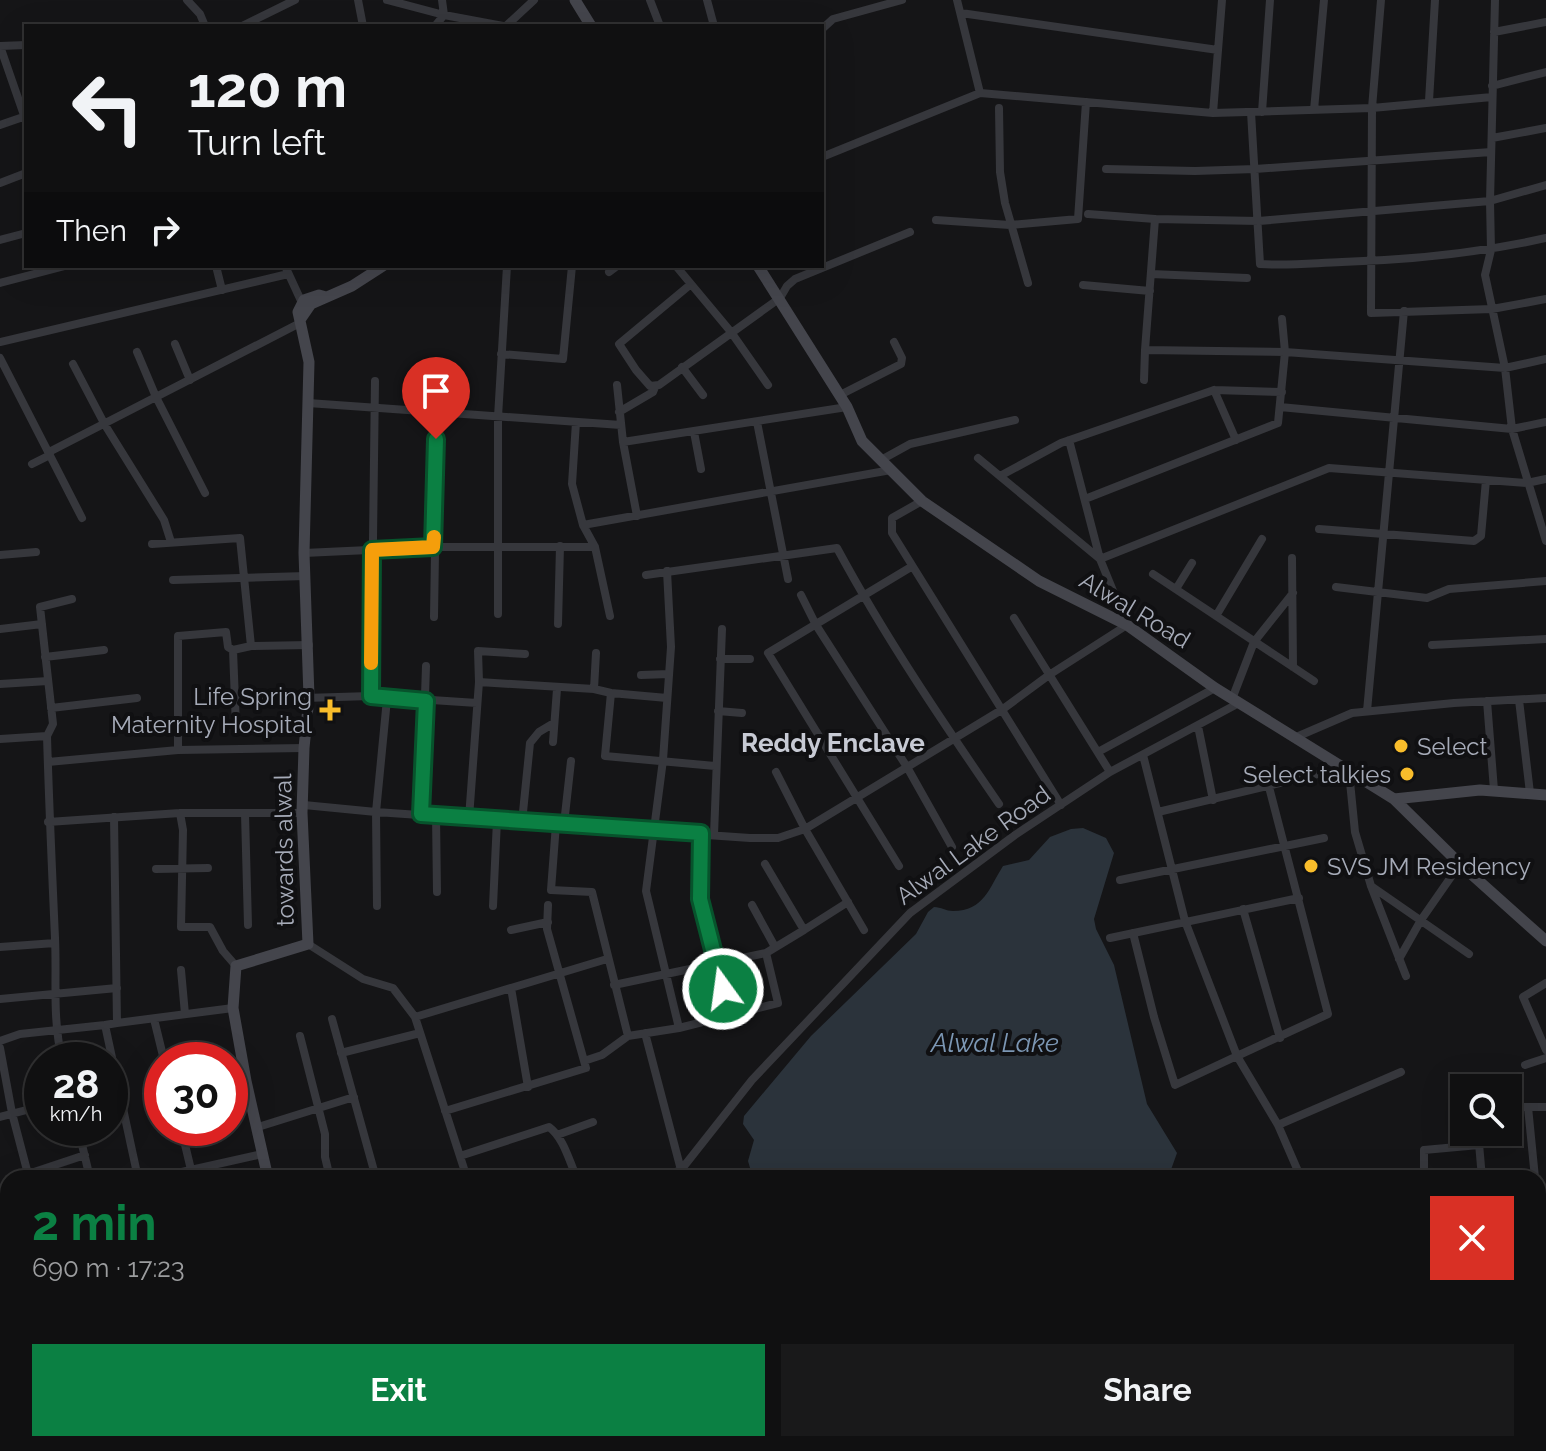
<!DOCTYPE html>
<meta charset="utf-8">
<style>
body{margin:0;font-family:Raleway,sans-serif;background:#19191a;color:#f1f3f6;height:100vh;display:flex;flex-direction:column;font-size:30px;white-space:nowrap}
*{box-sizing:border-box;margin:0}
p{font-size:26px;color:#9c9d9f}
.icon{flex:none;width:44px;height:44px;fill:none;stroke:currentColor;stroke-width:2;stroke-linecap:round;stroke-linejoin:round}
.map{position:relative;flex:1;overflow:hidden}
.panel{position:absolute;left:0px;top:1170px;width:1546px;height:282px;display:flex;flex-direction:column;background:#101011;border-radius:24px 24px 0 0;box-shadow:0 8px 32px #0002,0 0 0 2px #303031}
.panel>*{flex:none}
.top-card{position:absolute;left:24px;top:24px;width:800px;height:244px;border-radius:0px;box-shadow:0 8px 32px #0002,0 0 0 2px #303031;background:#101011;color:#f1f3f6;overflow:hidden}
.buttons{position:absolute;left:1450px;top:1074px;display:grid;gap:16px}
.buttons a{display:grid;place-items:center;width:72px;height:72px;border-radius:0px;background:#101011;box-shadow:0 8px 32px #0002,0 0 0 2px #303031;font-size:40px}
.speed{position:absolute;left:24px;top:1042px;display:flex;gap:16px;font-size:40px;font-weight:700;text-align:center}
.speed>*{display:grid;place-content:center;width:104px;height:104px;border-radius:50%;background:#101011;box-shadow:0 8px 32px #0002,0 0 0 2px #303031;line-height:1}
.speed small{font-size:20px;font-weight:400}
.speed .limit{border:12px solid #d22;background:#fff;color:#111}
.pin{position:absolute;display:grid;place-items:center;width:68px;height:68px;color:#fff;margin:-82px -34px;border-radius:50% 50% 50% 0;rotate:-45deg;box-shadow:0 0 8px #0007}
.pin .icon{rotate:45deg}
.me{position:absolute;width:88px;margin:-44px;rotate:346deg;stroke-linejoin:round;filter:drop-shadow(0 0 6px #0008)}
.turn{display:flex;align-items:center;gap:28px;height:168px;padding:0 32px;font-size:36px}
.turn .icon{width:104px;height:104px;stroke-width:2.5}
.turn b{display:block;font-size:56px;line-height:68px}
.then{display:flex;align-items:center;height:76px;padding:0 32px;background:#0003;gap:16px;font-size:30px}
.round{display:grid;place-items:center;flex:none;width:84px;height:84px;border-radius:0px;background:#19191a}
.headline{display:flex;align-items:center;justify-content:space-between;height:136px;padding:0 32px}
h1{font-size:48px;font-weight:700;line-height:60px;color:#0b8043}
.primary-button{display:flex;gap:16px;margin-top:auto;padding:16px 32px}
.primary-button a{flex:1;height:92px;border-radius:0px;background:#0b8043;color:#fff;font-size:32px;font-weight:700;line-height:92px;text-align:center}
.primary-button a+a{background:#19191a;color:#f1f3f6}
.map>svg:first-child{display:block}
.built{fill:#212124}
.water{fill:#2b333b}
.lines{fill:none;stroke-linecap:round;stroke-linejoin:round}
.street{stroke:#36373c;stroke-width:8}
.secondary{stroke:#44454c;stroke-width:11}
.rail-casing{stroke:#494a51;stroke-width:6}
.rail{stroke:#101012;stroke-width:3;stroke-dasharray:9;stroke-linecap:butt}
.route-casing{stroke:#07532c;stroke-width:20}
.route{stroke:#0b8043;stroke-width:14}
.slow{stroke:#f59e0b;stroke-width:14}
.poi-dot{fill:#f9bd2b;stroke:#101012;stroke-width:3}
.labels{text-anchor:middle;dominant-baseline:central;stroke-width:8;stroke-linejoin:round;paint-order:stroke}
.street-label{font-size:24px;fill:#a6abb8;stroke:#101012}
.poi-label{font-size:24px;fill:#a6abb8;stroke:#101012;text-anchor:end}
.neighbourhood-label{font-size:26px;font-weight:bold;fill:#c7cad4;stroke:#101012}
.water-label{font-size:26px;font-style:italic;fill:#7c97b4;stroke:#101012}
</style>
<div class="map">
<svg width="1546" height="1451" viewBox="0 0 1546 1451">
<rect width="100%" height="100%" fill="#151517"/>
<path class="built" d="M1546,1400V1447L1517,1451H1187L1218,1444H1538V1401Z"/>
<path class="water" d="M1083,828L1106,838L1114,853L1094,919L1096,929L1114,965L1147,1104L1177,1153L1168,1178H753L748,1161L754,1140L743,1124L744,1116L811,1036L916,934L928,912L934,907C941,907 946,911 953,911C984,911 989,888 1003,866L1029,860L1050,837L1071,829Z"/>
<g class="lines">
<path class="street" d="M187,0L200,14L205,26
M358,0L363,26
M387,0L444,15L503,26
M650,0L660,26
M707,0L714,26
M957,0L980,93
M1381,0L1372,108L1371,313L1492,309L1546,299
M1495,0L1490,201L1491,250L1485,275L1505,368L1512,429L1546,541
M961,13L1218,50
M242,26L295,0
M435,26L444,15L442,0
M506,26L534,0
M822,29L833,19L902,0
M1494,32L1546,22
M0,46L26,121
M0,46L26,45
M1492,86L1546,72
M1429,101L1435,0
M999,108L1000,172L1005,203L1028,283
M1314,110L1324,0
M1251,112L1260,264C1288,266 1314,263 1342,262C1410,260 1479,253 1546,238
M1262,112L1270,0
M1213,113L1222,0
M0,125L26,116
M1492,138L1546,128
M822,157L980,93L1213,113L1372,108L1492,97
M1106,169L1195,171L1255,169L1491,152
M0,183L26,173
M1088,214L1155,219L1145,350L1285,352L1505,368L1546,359
M1155,219L1259,221L1490,201L1546,185
M936,220L1010,225L1078,219L1086,102
M0,240L26,233
M216,266L222,290
M285,266L303,305
M676,266L731,332L768,385
M609,272L617,266
M1151,274L1247,278
M0,283L65,266
M691,284L619,344L636,370L650,386L659,385L780,298L787,286L795,279L910,232
M1083,285L1150,291
M0,342L288,274
M175,344L190,380
M137,352L156,397L205,493
M501,354L563,359L572,266
M0,358L82,518
M73,364L105,425L164,520L171,542
M682,367L703,395
M1144,380L1145,350
M617,385L623,442L637,516
M1214,390L1236,440
M840,395L901,364L902,358L894,342
M308,403L621,425
M1280,407L1512,429L1546,422
M619,412L653,392L655,387
M576,422L572,484L583,525L595,547L610,616
M757,422L788,579
M694,432L701,469
M623,442L847,407
M49,452L300,323
M978,458L1100,559
M881,460L910,444L1015,420
M32,464L50,455
M1000,476L1061,443L1214,390L1282,392
M1085,499L1278,423L1285,352L1282,319
M922,501L892,518V533L1061,805
M583,525L891,470
M1319,529L1474,541L1481,536L1486,480
M152,544L240,538L251,646
M304,553L433,547H595
M0,555L36,552
M1292,558L1293,667
M1100,559L1329,468L1527,483L1546,479
M667,571L671,647L663,760L646,891L679,1028L778,1003L766,953L804,930
M1153,574L1314,681
M646,575L837,548C885,637 942,721 999,804
M173,580L306,576
M1336,587L1427,598L1449,589L1546,581
M1176,589L1192,563
M801,595L816,625L907,767L952,847
M498,614V417L507,266
M1216,616L1262,539
M434,617L438,361
M1014,618L1110,772
M558,624L560,546
M0,629L42,624
M1432,645L1546,639
M233,650L236,727
M45,657L104,650
M720,659H750
M641,675L669,674
M479,682L594,689L611,693L667,698
M0,684L48,681
M594,689L596,653
M611,693L605,756L715,766
M371,696L375,381
M1232,699L1254,642L1293,593
M235,700L371,696L477,703
M1519,700L1530,793
M1487,701L1494,790
M51,708L137,698
M718,711L742,713
M1367,711L1404,311
M1198,726L1213,800
M1294,738L1352,713L1454,703L1546,698
M0,739L47,736
M553,742L557,689
M178,750V636L226,632L228,647L233,650L251,646L309,645
M1098,752L1215,688
M48,762L178,750L304,748
M776,772L805,829L864,930
M1349,772L1355,832L1371,886L1406,976
M1269,787L1328,1014L1237,1056L1278,1125L1301,1178
M304,805L376,812L750,838H778L805,829L1003,709L1049,675L1127,625L1100,559L1069,440
M1158,812L1343,768
M180,813L183,830L181,927H210L223,951L236,966
M245,814L248,925
M421,814L426,666
M436,815L437,892
M114,817L117,1023L105,1025L138,1178
M469,818L479,682L478,651L525,654
M48,822L180,813H302
M522,822L530,743L539,732L554,723
M556,824L551,890L592,892L628,1036
M564,824L571,761
M701,833L700,899L729,1015
M714,835L722,629
M765,864L804,930L848,902
M899,866L768,653L911,567
M156,869L208,868
M1120,880L1324,838
M1371,886L1469,954
M752,905L775,947
M377,906L376,812L387,699
M493,906L497,820
M1243,909L1280,1038
M511,930L548,922
M1133,933L1154,1017L1175,1085L1237,1056L1185,921L1143,755
M1110,938L1299,898
M308,944L363,979L393,988L415,1017L467,1178
M0,947L55,943
M1399,959L1421,920L1460,864
M181,970L185,1014
M1546,983L1523,997L1546,1050
M614,985L766,953
M511,988L528,1087
M0,999L117,988
M415,1017L607,959
M154,1019L164,1060
M332,1019L376,1178
M117,1023L233,1008
M645,1033L681,1170
M300,1036L325,1134V1157L330,1178
M0,1041L20,1034L105,1025
M0,1048L12,1113L29,1178
M341,1053L420,1033
M62,1060C52,1015 57,982 55,938C52,871 49,804 47,736L53,724L40,607L72,599
M584,1061L602,1055L628,1036L679,1028
M1525,1065L1546,1058
M230,1085L246,1081
M1508,1107H1546
M1528,1107L1535,1178
M445,1111L586,1068L547,929L548,905
M0,1117L42,1106
M1278,1125L1401,1072
M258,1127L354,1097
M78,1128L90,1178
M181,1128L193,1178
M1478,1132L1482,1178
M557,1135L593,1122
M460,1156L549,1127C564,1138 569,1161 577,1178
M28,1174L85,1155
M155,1178L262,1154
M659,1178L681,1170
M679,1178L681,1170L752,1080L910,913L1015,835L1110,772L1239,703
M1424,1178V1150L1479,1145
M1538,1204L1540,1225L1546,1227
M0,1223L8,1220
M0,1260L8,1292
M0,1374L8,1372
M1538,1384L1546,1383
M0,1421L8,1419
M47,1444L49,1451
M165,1444L167,1451
M222,1444L225,1451
M610,1444L617,1451
M706,1444L710,1451
M833,1444L841,1451
M882,1444L890,1451
M66,1451L95,1444
M355,1451L380,1444
M501,1451L505,1444
M569,1451L583,1446
M746,1451L752,1444
M824,1451L830,1444
M900,1451L907,1444"/>
<path class="secondary" d="M575,0L591,26
M758,266L847,407L862,441L922,501L1039,581L1127,625L1215,688L1394,799L1460,864L1546,941
M300,320L311,304L352,286L383,266
M1394,799L1480,790L1546,795
M268,1178L246,1081L233,1008L236,966L308,944L302,813L304,748L309,697L304,553L309,362L298,312L304,300L319,295L326,297
M329,1444L331,1451"/>
<g class="rail-casing">
<path id="rail" d="M1538,1411L1546,1410
M1235,1451L1281,1444
M1289,1451L1331,1444"/>
</g>
<use href="#rail" class="rail"/>
</g>
<g class="lines">
<g class="route-casing">
<path id="route" d="M436,439L433,547L372,550L371,696L426,701L421,814L701,833L700,899L723,989"/>
</g>
<use href="#route" class="route"/>
<path class="slow" d="M371,663L372,550L433,547L434,537"/>
</g>
<g class="poi-dot">
<path d="M326 698h8v8h8v8h-8v8h-8v-8h-8v-8h8z"/>
<circle cx="1401" cy="746" r="8"/>
<circle cx="1407" cy="774" r="8"/>
<circle cx="1311" cy="866" r="8"/>
</g>
<g class="labels">
<g class="street-label">
<text transform="translate(1135 610) rotate(31)">Alwal Road</text>
<text transform="translate(973 845) rotate(-36)">Alwal Lake Road</text>
<text transform="translate(284 850) rotate(-91)">towards alwal</text>
</g>
<g class="poi-label">
<text x="312" y="696">Life Spring<tspan x="312" dy="28">Maternity Hospital</tspan></text>
<text x="1417" y="746" text-anchor="start">Select</text>
<text x="1391" y="774">Select talkies</text>
<text x="1327" y="866" text-anchor="start">SVS JM Residency</text>
</g>
<g class="neighbourhood-label">
<text x="833" y="743">Reddy Enclave</text>
</g>
<g class="water-label">
<text x="995" y="1043">Alwal Lake</text>
</g>
</g>
</svg>
<div class="buttons">
<a><svg class="icon" aria-label="search" viewBox="0 0 24 24"><circle cx="10" cy="10" r="6"/><path d="M15 15l6 6"/></svg></a>
</div>
<div class="speed"><div>28<small>km/h</small></div><div class="limit">30</div></div>
<div class="pin" style="left:436px;top:439px;background:#d93025"><svg class="icon" aria-label="arrive" viewBox="0 0 24 24"><path d="M6 21V4h12l-3 4 3 4H6"/></svg></div>
<svg class="me" style="left:723px;top:989px" viewBox="-20 -20 40 40"><circle r="17" fill="#0b8043" stroke="#fff" stroke-width="3"/><path d="M0-11L8 9 0 5-8 9z" fill="#fff"/></svg>
<div class="top-card">
<div class="turn"><svg class="icon" aria-label="left" viewBox="0 0 24 24"><path d="M17 20v-9H6M10 6l-5 5 5 5"/></svg><div><b>120 m</b>Turn left</div></div>
<div class="then">Then<svg class="icon" aria-label="right" viewBox="0 0 24 24"><path d="M7 20v-9h11M14 6l5 5-5 5"/></svg></div>
</div>
<section class="panel">
<div class="headline"><div><h1>2 min</h1><p>690 m · 17:23</p></div><a class="round" style="background:#d93025;color:#fff"><svg class="icon" aria-label="close" viewBox="0 0 24 24"><path d="M6 6l12 12M18 6L6 18"/></svg></a></div>
<div class="primary-button"><a>Exit</a><a>Share</a></div>
</section>
</div>
